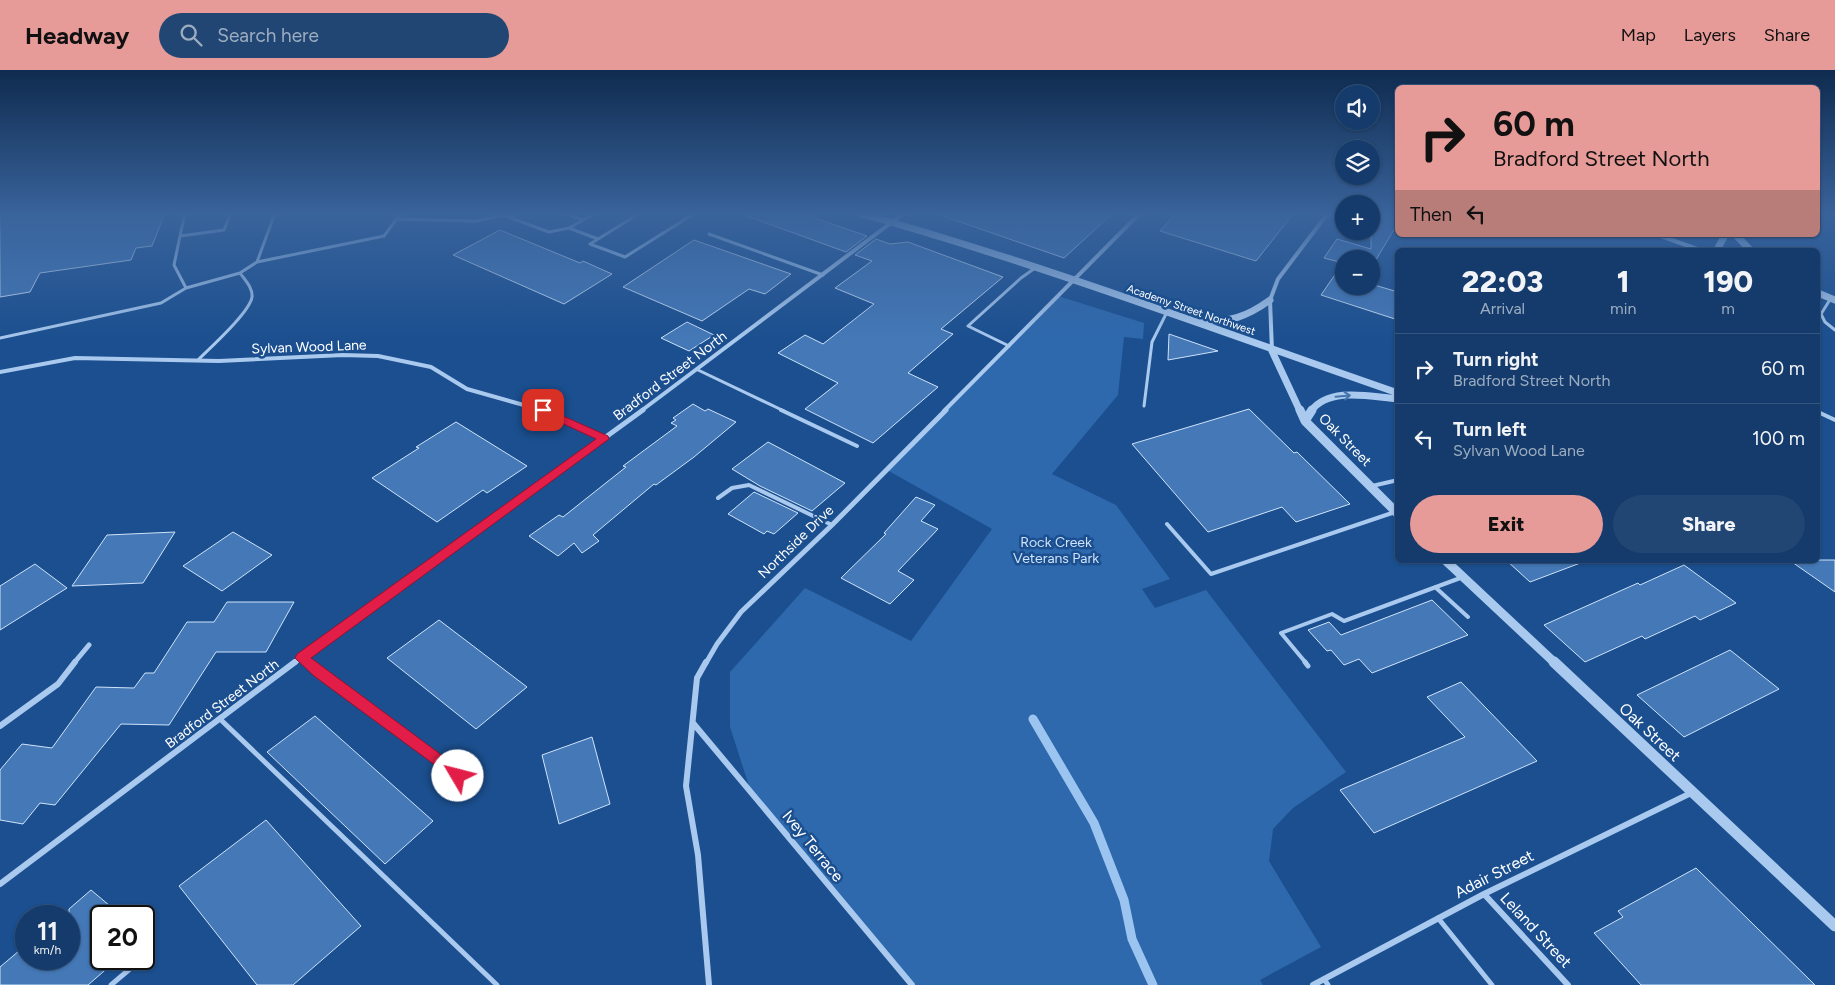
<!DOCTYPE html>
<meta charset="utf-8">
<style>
body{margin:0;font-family:Figtree,sans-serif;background:#214673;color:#f1f3f6;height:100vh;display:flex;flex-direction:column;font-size:19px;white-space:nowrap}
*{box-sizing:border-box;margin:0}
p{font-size:16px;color:#9dadc1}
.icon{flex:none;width:28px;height:28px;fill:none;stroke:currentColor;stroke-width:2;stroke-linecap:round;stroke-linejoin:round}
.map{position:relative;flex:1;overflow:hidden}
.drawer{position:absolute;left:1395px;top:178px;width:425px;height:315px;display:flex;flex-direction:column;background:#143b6b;border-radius:8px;box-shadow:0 1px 4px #0004,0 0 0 1px #33557e}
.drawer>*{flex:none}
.top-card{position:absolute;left:1395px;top:15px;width:425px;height:152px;border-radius:8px;box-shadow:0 1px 4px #0004,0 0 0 1px #33557e;background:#e69b98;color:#111;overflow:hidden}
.buttons{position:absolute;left:1335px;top:15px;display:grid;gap:10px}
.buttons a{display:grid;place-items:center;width:45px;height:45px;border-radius:50%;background:#143b6b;box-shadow:0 1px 4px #0004,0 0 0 1px #33557e;font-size:25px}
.speed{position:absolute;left:15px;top:835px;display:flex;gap:10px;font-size:25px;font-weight:700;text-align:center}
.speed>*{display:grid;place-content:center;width:65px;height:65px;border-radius:50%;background:#143b6b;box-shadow:0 1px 4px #0004,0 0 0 1px #33557e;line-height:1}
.speed small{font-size:12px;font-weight:400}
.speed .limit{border:2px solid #111;border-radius:8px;background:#fff;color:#111}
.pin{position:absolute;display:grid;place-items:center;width:42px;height:42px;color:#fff;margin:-21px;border-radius:10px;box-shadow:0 2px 8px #0006}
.me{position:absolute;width:55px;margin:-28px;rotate:307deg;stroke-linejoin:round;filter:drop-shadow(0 0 4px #0008)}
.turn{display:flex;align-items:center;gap:18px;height:105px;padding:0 15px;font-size:22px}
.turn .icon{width:65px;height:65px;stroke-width:2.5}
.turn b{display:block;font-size:35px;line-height:42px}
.then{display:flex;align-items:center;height:48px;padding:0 15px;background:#0003;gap:10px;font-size:19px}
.eta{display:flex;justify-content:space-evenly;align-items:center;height:85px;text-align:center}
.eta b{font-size:30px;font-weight:800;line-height:35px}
.primary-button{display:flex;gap:10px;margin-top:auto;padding:10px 15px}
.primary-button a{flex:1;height:58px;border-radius:30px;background:#e69b98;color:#111;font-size:20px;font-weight:800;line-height:58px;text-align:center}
.primary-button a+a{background:#214673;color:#f1f3f6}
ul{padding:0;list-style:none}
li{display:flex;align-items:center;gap:15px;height:70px;padding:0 15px;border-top:1px solid #33557e}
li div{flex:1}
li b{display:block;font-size:19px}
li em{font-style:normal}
header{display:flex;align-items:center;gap:30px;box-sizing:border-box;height:70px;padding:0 25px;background:#e69b98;color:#111}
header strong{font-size:24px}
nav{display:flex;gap:28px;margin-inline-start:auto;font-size:18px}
.search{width:350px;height:45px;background:#214673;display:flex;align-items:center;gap:12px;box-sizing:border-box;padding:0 18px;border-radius:28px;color:#9dadc1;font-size:19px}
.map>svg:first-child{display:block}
.green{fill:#2e69ad}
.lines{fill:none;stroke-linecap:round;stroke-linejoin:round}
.stream{stroke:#9cc4f0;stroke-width:9}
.building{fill:#4478b7;stroke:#cfe3fa}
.service-far2{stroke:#a9c9ee;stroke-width:3}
.service-far1{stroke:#a9c9ee;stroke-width:4}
.service{stroke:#a9c9ee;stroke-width:5}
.minor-far2{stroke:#a9c9ee;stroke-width:4}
.minor-far1{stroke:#a9c9ee;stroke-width:5}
.minor{stroke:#a9c9ee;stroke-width:6}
.tertiary-far2{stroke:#a9c9ee;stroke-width:7}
.tertiary-far1{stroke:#a9c9ee;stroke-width:9}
.tertiary{stroke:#a9c9ee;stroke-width:11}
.oneway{stroke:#4674ac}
.route{fill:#e11d48;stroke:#92132f}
.labels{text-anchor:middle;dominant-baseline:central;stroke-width:5;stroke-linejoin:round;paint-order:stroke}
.far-street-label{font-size:11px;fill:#fff;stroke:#1b4f8f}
.street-label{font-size:14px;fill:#fff;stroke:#1b4f8f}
.park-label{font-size:14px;fill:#cfe3fa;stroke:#1b4f8f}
.near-street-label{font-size:16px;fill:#fff;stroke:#1b4f8f}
</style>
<header>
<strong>Headway</strong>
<div class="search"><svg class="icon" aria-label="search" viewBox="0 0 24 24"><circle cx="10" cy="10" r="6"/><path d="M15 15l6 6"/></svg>Search here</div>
<nav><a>Map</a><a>Layers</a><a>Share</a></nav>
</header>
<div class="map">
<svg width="1835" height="915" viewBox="0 0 1835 915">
<rect width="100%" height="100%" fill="#1b4f8f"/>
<path class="green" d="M1058,226L1144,253L1143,269L1124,267L1118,325L1052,404L1116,435L1170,509L1142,519L1155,538L1206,520L1346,702L1293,738L1273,759L1269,791L1321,877L1260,910L1263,915H910L750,719L730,657V602L805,518L911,571L992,459L887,400Z"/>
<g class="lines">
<path class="stream" d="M1033,649L1094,753L1124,830L1132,869L1153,915"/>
</g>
<path class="building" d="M0,143H165L152,176L136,178L131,190L40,203L30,222L0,227Z
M745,143H800L867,166L846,182L744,145Z
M943,143H1113L1064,188L943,146Z
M1176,143H1294L1256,191L1160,161Z
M1371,143H1398V153L1371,198V189H1344V216H1371V214L1398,222V250L1321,225L1343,193L1324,188L1337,169L1371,179Z
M500,160L580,193L583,191L612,204L564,234L453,185Z
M876,169L890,174L908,172L1003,207L941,259L953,264L908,303L938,317L873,373L805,339L838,313L778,283L805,265L823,274L874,234L835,218L872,191L855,185Z
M694,170L791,204L765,224L749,219L702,251L623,217Z
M687,252L714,265L689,281L661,268Z
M1169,264L1218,281L1168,290Z
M693,334L705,341L708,339L736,352L694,387L656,415L654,414L593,465L599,471L582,483L574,473L558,486L529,466L559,445L563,447L626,397L623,396L677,356L671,353L676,350L673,348Z
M1249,339L1294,383L1297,382L1350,434L1296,452L1282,437L1208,462L1132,374Z
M456,352L527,396L487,423L483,420L437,452L372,408L419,378L416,377Z
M768,372L845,413L812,441L760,416L732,399Z
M754,422L798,443L774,464L767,461L764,464L728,444Z
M916,427L935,435L921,451L938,459L898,501L914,510L890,534L841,508L886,464L884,463Z
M175,462L143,513L72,516L107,465Z
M233,462L272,485L222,521L183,496Z
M1506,490H1583V492L1530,512Z
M1789,490H1835V522Z
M35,494L67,518L0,560V516Z
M1684,495L1736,533L1700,550L1695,546L1645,569L1642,566L1585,592L1544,555L1638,513L1640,515Z
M1432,530L1468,565L1372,603L1359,589L1344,595L1331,580L1327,581L1308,560L1329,552L1341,565Z
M227,532H294L266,582H216L169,655L121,654L55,735L40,733L23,754L0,750V700L22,674L52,678L96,617L134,618L145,603H154L187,552H214Z
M439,550L527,617L476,659L387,588Z
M1730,580L1779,619L1684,667L1637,625Z
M1461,612L1537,691L1374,763L1340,720L1465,667L1427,627Z
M315,646L433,751L385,794L267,682Z
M592,667L610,734L559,754L542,685Z
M266,750L361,856L293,915H257L179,816Z
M1696,798L1815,915H1641L1594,863L1623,847L1618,841Z
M91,820L122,846H101V889H118L88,915H0V897L26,875V889H69V839Z"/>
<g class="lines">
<path class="service-far2" d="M275,143L257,192L384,166L401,143
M505,143L503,145L549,162L569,158L583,150
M564,143L583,150L596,143
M512,147L520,143
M396,149L476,151L503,145
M569,158L598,169
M709,164L823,205
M180,166L185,143
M590,174L625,187L695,143
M590,174L640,143
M186,218L174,195L180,166L224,160L231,143
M1831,228L1821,244L1825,252L1835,260
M0,268L161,233L186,218L240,203L257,192
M1009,276L968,256L1021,208L1035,198
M198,290C210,278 250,242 252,227C253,218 245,210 240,203
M698,300L784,341
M1144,336L1152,272L1167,242"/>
<path class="service-far1" d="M781,340L857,376
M1818,342L1835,350
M1372,416L1398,410
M718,428L732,418L749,415L832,455
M1167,454L1211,504L1395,442
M1435,517L1468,547
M301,588L307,593
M1306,593L1281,563L1332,544L1344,551L1463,507"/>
<path class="service" d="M306,592L458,706
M1305,592L1308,596
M220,649L497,915
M1438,848L1492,915
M1324,909L1328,915
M111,915L131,898"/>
<path class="minor-far2" d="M1658,165L1700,180
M1272,281L1270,230L1278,209L1328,143
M0,302L75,288L219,291L343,285L378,286L431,297L467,319L545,341
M641,341L904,143
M944,341L1140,143"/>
<path class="minor-far1" d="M542,340L604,369
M74,593L89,575
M294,593L643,340
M706,593L717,574L741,542L832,455L946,340"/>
<path class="minor" d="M706,592L697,608L686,716L698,785L709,915
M693,653L912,915
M0,656L58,614L75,592
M0,814L295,592
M1484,824L1568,915
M1313,915L1484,824L1691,723"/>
<path class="tertiary-far2" d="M859,143C1041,194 1219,261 1398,323
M1736,165L1750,180
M1717,180L1725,165
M1818,223L1835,230
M1201,252C1231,251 1245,248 1270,230
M1272,281L1300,341
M1311,341C1330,316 1371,327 1398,329"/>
<path class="tertiary-far1" d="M1300,340L1305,351L1398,444
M1305,351L1312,340
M1445,490L1555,593"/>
<path class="tertiary" d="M1554,592L1835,856"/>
</g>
<defs><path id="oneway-shaft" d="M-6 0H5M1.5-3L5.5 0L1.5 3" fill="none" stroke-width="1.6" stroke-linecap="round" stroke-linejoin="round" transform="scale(1.25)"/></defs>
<use class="oneway" href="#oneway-shaft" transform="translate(1343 326) rotate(-5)"/>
<linearGradient id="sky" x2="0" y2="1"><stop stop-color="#0f2b4f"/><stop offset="0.53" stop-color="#39639b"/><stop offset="1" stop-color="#39639b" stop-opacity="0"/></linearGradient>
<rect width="1835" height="271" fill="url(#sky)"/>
<path class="route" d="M543,337L608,366L609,369L311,588L463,701L465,706L463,710L458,712L314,606L295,588L297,584L596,369L540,343L538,340Z"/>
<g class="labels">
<g class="far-street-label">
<text transform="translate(1191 240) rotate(19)">Academy Street Northwest</text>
</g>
<g class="street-label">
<text transform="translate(309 277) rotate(-2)">Sylvan Wood Lane</text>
<text transform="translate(670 306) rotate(-37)">Bradford Street North</text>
<text transform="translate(1345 370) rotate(45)">Oak Street</text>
<text transform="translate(796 472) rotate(-44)">Northside Drive</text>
<text transform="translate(222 634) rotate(-37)">Bradford Street North</text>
</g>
<g class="park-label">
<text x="1056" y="472">Rock Creek<tspan x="1056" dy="16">Veterans Park</tspan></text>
</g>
<g class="near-street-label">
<text transform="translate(1650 662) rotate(43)">Oak Street</text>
<text transform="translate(813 776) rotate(51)">Ivey Terrace</text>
<text transform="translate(1494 804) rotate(-27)">Adair Street</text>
<text transform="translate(1536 860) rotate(47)">Leland Street</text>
</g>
</g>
</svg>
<div class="buttons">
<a><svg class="icon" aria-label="sound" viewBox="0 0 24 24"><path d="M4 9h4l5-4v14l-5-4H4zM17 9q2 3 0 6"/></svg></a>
<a><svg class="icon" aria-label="layers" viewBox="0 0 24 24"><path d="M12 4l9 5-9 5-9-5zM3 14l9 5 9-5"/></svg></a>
<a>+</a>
<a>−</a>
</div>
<div class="speed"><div>11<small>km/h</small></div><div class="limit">20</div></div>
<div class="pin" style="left:543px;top:340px;background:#d93025"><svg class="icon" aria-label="arrive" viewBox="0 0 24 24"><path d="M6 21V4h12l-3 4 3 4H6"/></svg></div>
<svg class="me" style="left:458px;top:706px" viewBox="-20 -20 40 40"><circle r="19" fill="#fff"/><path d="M0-13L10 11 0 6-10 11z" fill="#e11d48"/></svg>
<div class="top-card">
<div class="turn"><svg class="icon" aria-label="right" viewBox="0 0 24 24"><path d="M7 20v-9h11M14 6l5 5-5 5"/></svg><div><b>60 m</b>Bradford Street North</div></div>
<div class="then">Then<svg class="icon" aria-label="left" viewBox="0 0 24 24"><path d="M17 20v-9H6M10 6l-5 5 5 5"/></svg></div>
</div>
<section class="drawer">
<div class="eta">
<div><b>22:03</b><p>Arrival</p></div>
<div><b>1</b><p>min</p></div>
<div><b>190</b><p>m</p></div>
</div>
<ul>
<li><svg class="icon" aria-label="right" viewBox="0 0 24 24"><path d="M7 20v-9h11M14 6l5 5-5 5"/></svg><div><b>Turn right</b><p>Bradford Street North</p></div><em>60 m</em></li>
<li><svg class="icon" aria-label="left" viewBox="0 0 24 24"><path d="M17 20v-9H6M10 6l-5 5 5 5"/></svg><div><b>Turn left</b><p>Sylvan Wood Lane</p></div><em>100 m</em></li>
</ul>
<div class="primary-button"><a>Exit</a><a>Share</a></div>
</section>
</div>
